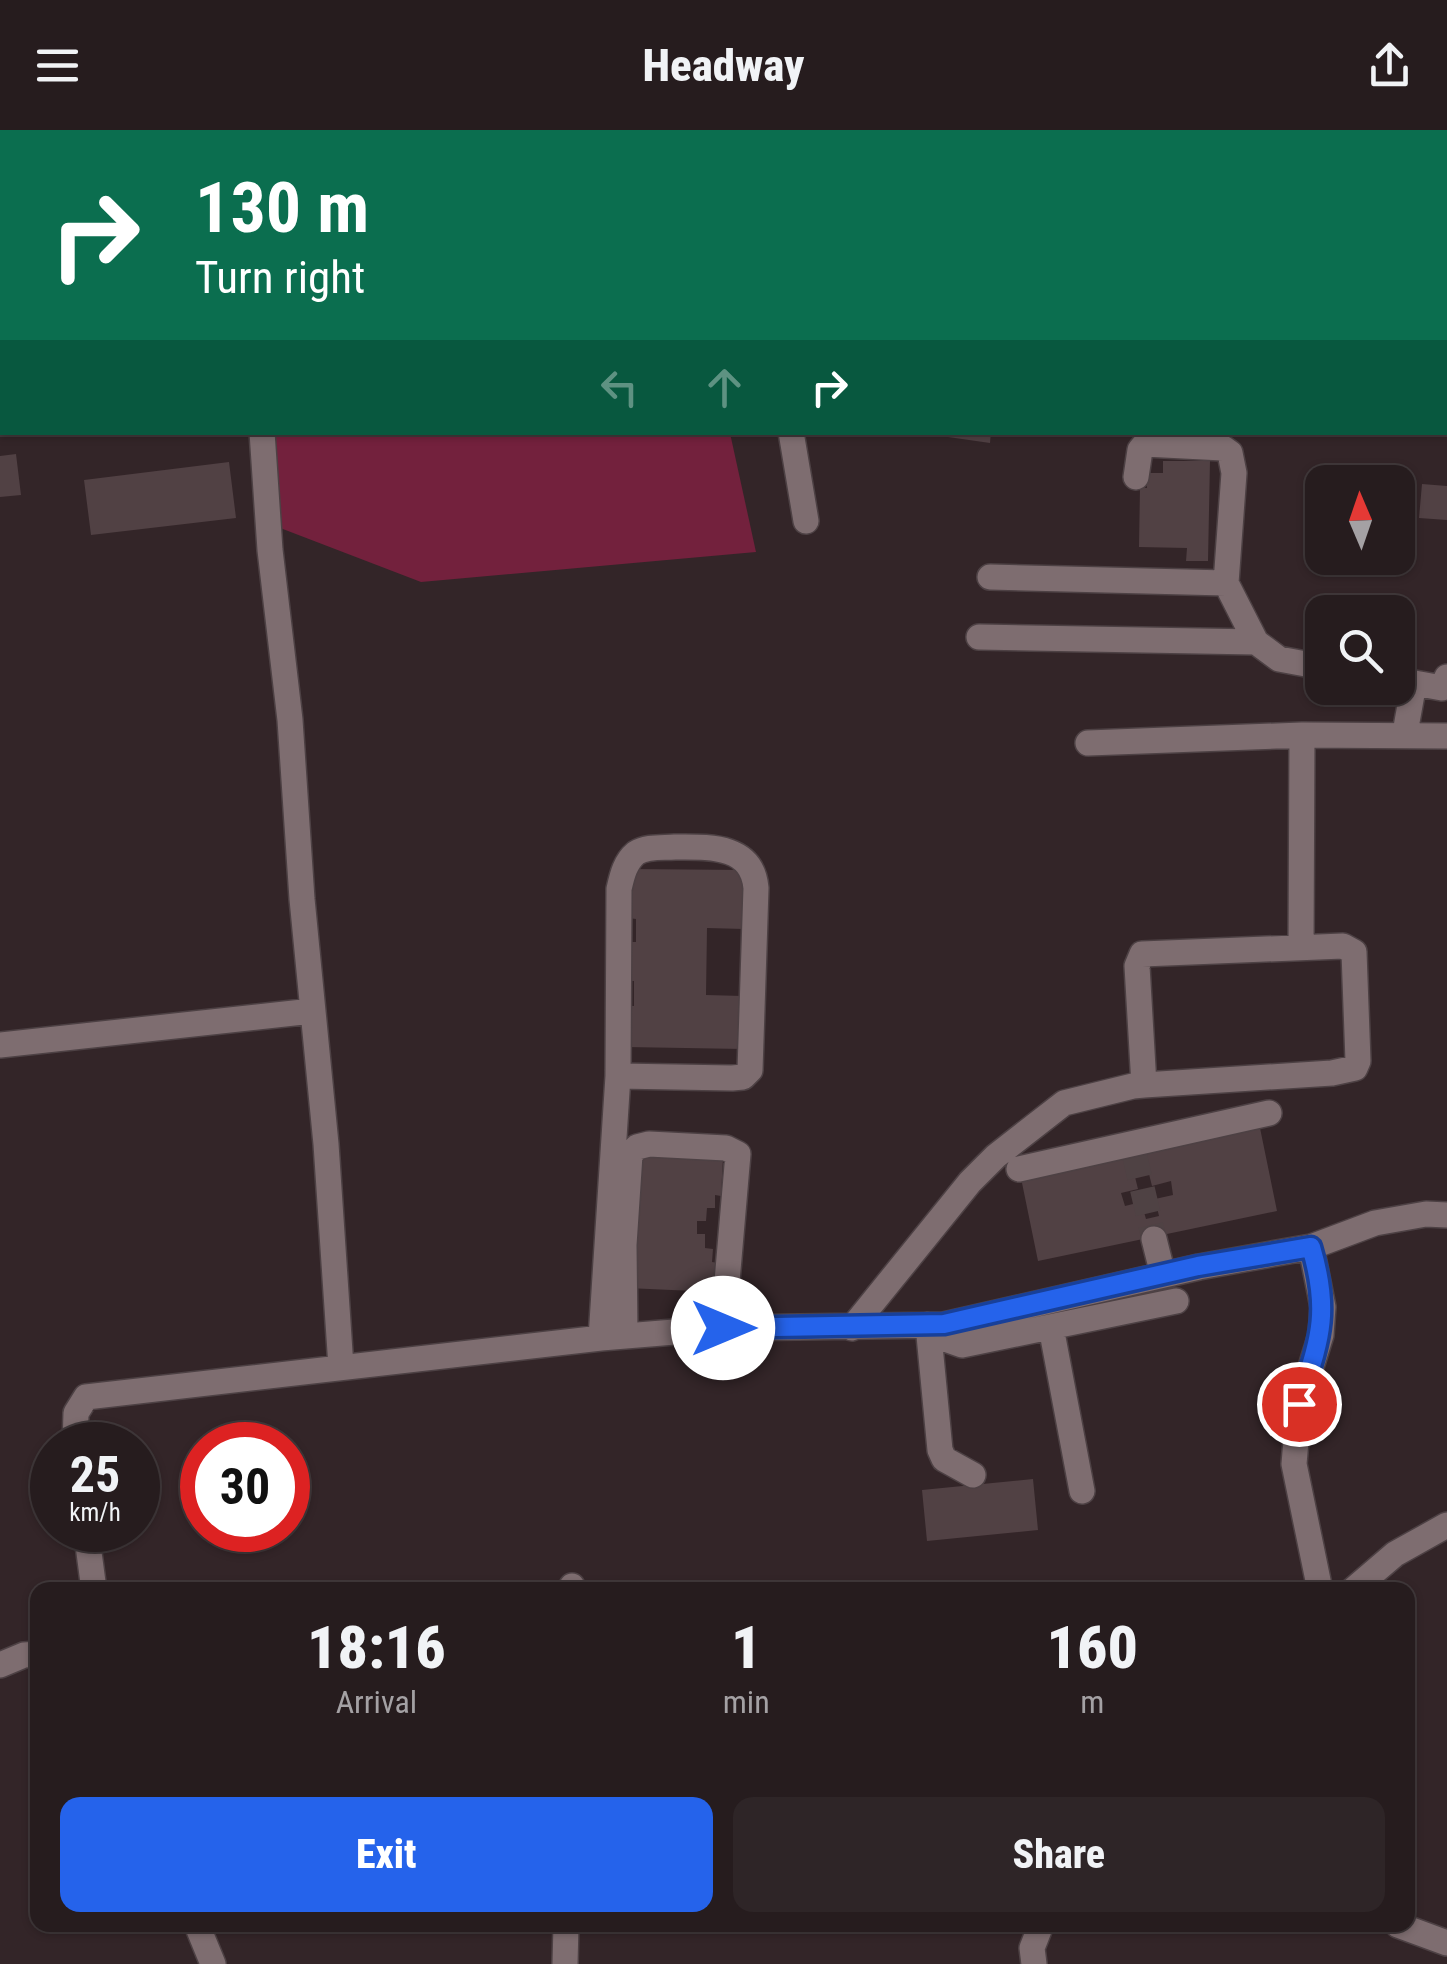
<!DOCTYPE html>
<style>
body{margin:0;font-family:"Roboto Condensed",sans-serif;background:#2e2527;color:#f1f3f6;height:100vh;display:flex;flex-direction:column;font-size:38px;white-space:nowrap}
*{box-sizing:border-box;margin:0}
p{font-size:32px;color:#a4a1a4}
.icon{flex:none;width:55px;height:55px;fill:none;stroke:currentColor;stroke-width:2;stroke-linecap:round;stroke-linejoin:round}
.map{position:relative;flex:1;overflow:hidden}
.panel{position:absolute;left:30px;top:1452px;width:1385px;height:350px;display:flex;flex-direction:column;background:#261c1e;border-radius:20px;box-shadow:0 2px 8px #0004,0 0 0 2px #423a3c}
.panel>*{flex:none}
.hud{position:absolute;left:0px;top:0px;width:1448px;height:305px;box-shadow:0 2px 8px #0004,0 0 0 2px #423a3c;background:#0b6e4f;color:#fff;overflow:hidden}
.needle{width:65px;rotate:358deg}
.buttons{position:absolute;left:1305px;top:335px;display:grid;gap:20px}
.buttons a{display:grid;place-items:center;width:110px;height:110px;border-radius:20px;background:#261c1e;box-shadow:0 2px 8px #0004,0 0 0 2px #423a3c;font-size:50px}
.speed{position:absolute;left:30px;top:1292px;display:flex;gap:20px;font-size:50px;font-weight:700;text-align:center}
.speed>*{display:grid;place-content:center;width:130px;height:130px;border-radius:50%;background:#261c1e;box-shadow:0 2px 8px #0004,0 0 0 2px #423a3c;line-height:1}
.speed small{font-size:25px;font-weight:400}
.speed .limit{border:15px solid #d22;background:#fff;color:#111}
.pin{position:absolute;display:grid;place-items:center;width:85px;height:85px;color:#fff;margin:-42px;border:5px solid #fff;border-radius:50%;box-shadow:0 2px 10px #0007}
.me{position:absolute;width:110px;margin:-55px;rotate:90deg;stroke-linejoin:round;filter:drop-shadow(0 0 8px #0008)}
.turn{display:flex;align-items:center;gap:35px;height:210px;padding:0 30px;font-size:45px}
.turn .icon{width:130px;height:130px;stroke-width:2.5}
.turn b{display:block;font-size:70px;line-height:85px}
.lanes{display:flex;align-items:center;height:95px;padding:0 30px;background:#0003;justify-content:center;gap:50px;direction:ltr}
.lanes .off{opacity:.35}
.eta{display:flex;justify-content:space-evenly;align-items:center;height:170px;text-align:center}
.eta b{font-size:60px;font-weight:800;line-height:70px}
.action{display:flex;gap:20px;margin-top:auto;padding:20px 30px}
.action a{flex:1;height:115px;border-radius:20px;background:#2563eb;color:#fff;font-size:40px;font-weight:800;line-height:115px;text-align:center}
.action a+a{background:#2e2527;color:#f1f3f6}
header{display:flex;justify-content:space-between;align-items:center;height:130px;padding:0 30px;background:#261c1e;font-size:45px;font-weight:800}
.map>svg:first-child{display:block}
.green{fill:#73213d}
.building{fill:#514144;fill-rule:evenodd}
.lines{fill:none;stroke-linecap:round;stroke-linejoin:round}
.minor-tunnel{stroke:#4f4244;stroke-width:25;stroke-dasharray:25 12;stroke-linecap:butt}
.service-casing{stroke:#4d4144;stroke-width:15}
.minor-casing{stroke:#4d4144;stroke-width:28}
.service{stroke:#7e6d70;stroke-width:12}
.minor{stroke:#7e6d70;stroke-width:25}
.route-casing{stroke:#184099;stroke-width:25}
.route{stroke:#2563eb;stroke-width:18}
</style>
<header><svg class="icon" aria-label="menu" viewBox="0 0 24 24"><path d="M4 6h16M4 12h16M4 18h16"/></svg>Headway<svg class="icon" aria-label="share" viewBox="0 0 24 24"><path d="M12 15V3M7 8l5-5 5 5M5 13v7h14v-7"/></svg></header>
<div class="map">
<svg width="1447" height="1834" viewBox="0 0 1447 1834">
<rect width="100%" height="100%" fill="#332528"/>
<path class="green" d="M261,303H730L756,422L421,452L275,396Z"/>
<path class="building" d="M941,302H991L990,313L941,306Z
M16,324L21,365L0,367V326Z
M1163,331H1210L1208,431H1186L1187,418L1139,417L1140,358H1147V343H1163Z
M229,332L236,388L91,405L84,350Z
M1422,354L1447,356V390L1419,388Z
M628,739L745,740L744,799L707,798L706,865L743,866V919L626,917V876H634V851H627L628,812H636V789L628,788Z
M1260,998L1277,1081L1038,1131L1021,1048ZM1148,1040L1152,1056L1171,1051L1173,1065L1155,1069L1159,1086L1146,1089L1141,1072L1125,1076L1121,1063L1138,1059L1134,1043Z
M641,1024L723,1028L721,1066L715,1065V1078H707L706,1091H697V1104H705V1118L713,1119L712,1132L718,1133L716,1162L627,1158Z
M1033,1349L1038,1400L927,1411L922,1360Z"/>
<g class="lines">
<path class="minor-tunnel" d="M1134,1023L1154,1109"/>
<g class="service-casing">
<path id="service" d="M251,0V2"/>
</g>
<g class="minor-casing">
<path id="minor" d="M227,0V2
M827,0L829,2
M1354,0L1355,2
M993,2L997,0
M262,302L270,420L290,590L302,769L326,1014L341,1237
M791,302L806,391
M1136,347L1140,320L1145,314L1223,318L1230,323L1234,343L1226,453L1256,512L1279,529L1322,537
M990,447L1226,453
M979,507L1256,512
M1398,550L1442,558L1447,547
M1405,603L1414,553
M1088,613L1302,605L1447,606
M1301,817L1302,605
M0,915L312,881
M1019,1039L1269,983
M1154,1109L1163,1145
M1311,1117L1323,1177L1321,1205L1299,1275L1294,1334L1320,1460
M928,1195L942,1208L962,1215L1176,1171
M928,1195L940,1320L944,1329L973,1345
M1051,1197L1082,1361
M852,1198L970,1052L996,1026L1064,973L1133,956L1144,955L1332,943L1355,938L1358,931L1354,822L1343,816L1142,824L1137,836L1144,955
M625,1206L624,1115L630,1025L637,1017L649,1014L726,1018L738,1024L723,1198
M601,1208L618,946L619,759C622,746 625,732 636,723C647,716 662,718 675,717C708,717 752,714 756,758L750,940L743,947L732,948L618,946
M75,1315L76,1283L86,1267L601,1208L723,1198L944,1195L1199,1137L1311,1117L1375,1093L1426,1084L1447,1085
M86,1400L94,1460
M572,1456V1460
M1353,1460L1395,1424L1447,1395
M0,1535L24,1525L38,1524
M197,1795L213,1834
M1398,1795L1447,1813
M565,1834L566,1795
M1034,1834L1032,1818L1041,1795"/>
</g>
<use href="#service" class="service"/>
<use href="#minor" class="minor"/>
</g>
<g class="lines">
<g class="route-casing">
<path id="route" d="M723,1198L944,1194L1198,1136L1311,1117C1331,1184 1319,1211 1299,1274"/>
</g>
<use href="#route" class="route"/>
</g>
</svg>
<div class="buttons">
<a><svg class="needle" viewBox="-14 -14 28 28"><path d="M0-13l5 13h-10z" fill="#e53935"/><path d="M0 13l5-13h-10z" fill="#a4a1a4"/></svg></a>
<a><svg class="icon" aria-label="search" viewBox="0 0 24 24"><circle cx="10" cy="10" r="6"/><path d="M15 15l6 6"/></svg></a>
</div>
<div class="speed"><div>25<small>km/h</small></div><div class="limit">30</div></div>
<div class="pin" style="left:1299px;top:1274px;background:#d93025"><svg class="icon" aria-label="arrive" viewBox="0 0 24 24"><path d="M6 21V4h12l-3 4 3 4H6"/></svg></div>
<svg class="me" style="left:723px;top:1198px" viewBox="-20 -20 40 40"><circle r="19" fill="#fff"/><path d="M0-13L10 11 0 6-10 11z" fill="#2563eb"/></svg>
<div class="hud">
<div class="turn"><svg class="icon" aria-label="right" viewBox="0 0 24 24"><path d="M7 20v-9h11M14 6l5 5-5 5"/></svg><div><b>130 m</b>Turn right</div></div>
<div class="lanes"><svg class="icon off" aria-label="left" viewBox="0 0 24 24"><path d="M17 20v-9H6M10 6l-5 5 5 5"/></svg><svg class="icon off" aria-label="ahead" viewBox="0 0 24 24"><path d="M12 20V5M6 11l6-6 6 6"/></svg><svg class="icon" aria-label="right" viewBox="0 0 24 24"><path d="M7 20v-9h11M14 6l5 5-5 5"/></svg></div>
</div>
<section class="panel">
<div class="eta">
<div><b>18:16</b><p>Arrival</p></div>
<div><b>1</b><p>min</p></div>
<div><b>160</b><p>m</p></div>
</div>
<div class="action"><a>Exit</a><a>Share</a></div>
</section>
</div>
